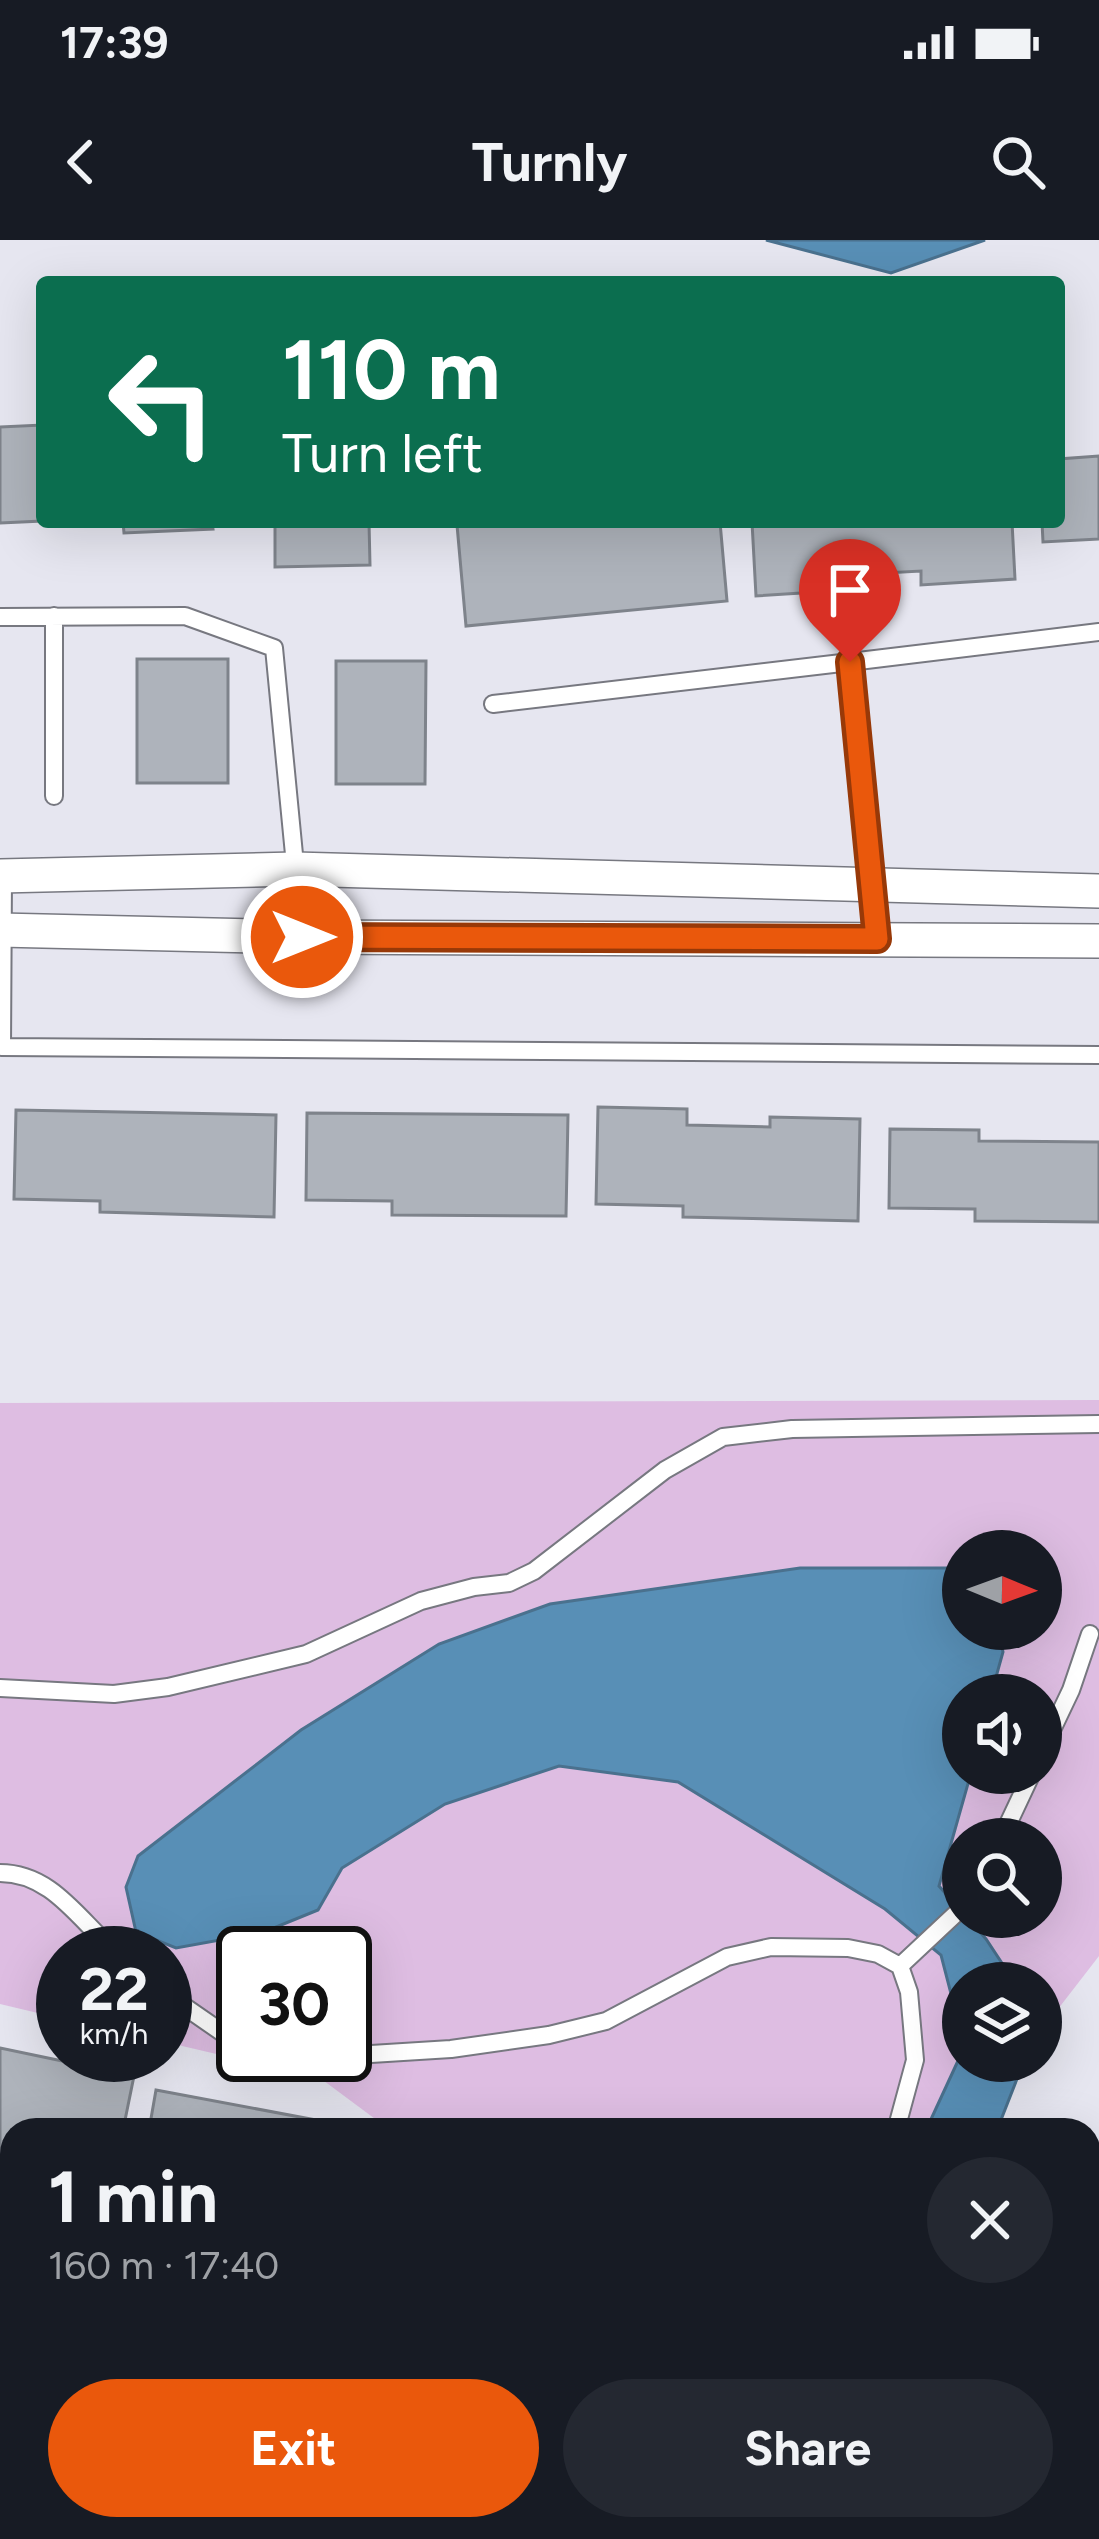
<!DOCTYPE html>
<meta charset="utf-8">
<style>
body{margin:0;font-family:Figtree,sans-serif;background:#242831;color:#f1f3f6;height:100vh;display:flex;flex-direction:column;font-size:45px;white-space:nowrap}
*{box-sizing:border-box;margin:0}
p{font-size:39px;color:#9ea1a6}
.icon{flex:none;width:66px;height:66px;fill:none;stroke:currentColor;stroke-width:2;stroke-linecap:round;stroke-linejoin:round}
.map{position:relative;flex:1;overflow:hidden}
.side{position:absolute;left:0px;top:1878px;width:1101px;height:423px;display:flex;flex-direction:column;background:#171b24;border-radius:36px 36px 0 0;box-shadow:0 12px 48px #0002}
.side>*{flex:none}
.hud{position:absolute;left:36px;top:36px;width:1029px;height:252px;border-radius:12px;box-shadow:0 12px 48px #0002;background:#0b6e4f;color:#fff;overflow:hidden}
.needle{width:78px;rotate:91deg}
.controls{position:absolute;left:942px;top:1290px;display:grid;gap:24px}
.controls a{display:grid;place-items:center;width:120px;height:120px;border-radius:50%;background:#171b24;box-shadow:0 12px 48px #0002;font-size:60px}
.speed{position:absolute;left:36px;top:1686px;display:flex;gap:24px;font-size:60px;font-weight:700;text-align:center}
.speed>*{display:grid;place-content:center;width:156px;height:156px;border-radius:50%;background:#171b24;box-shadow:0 12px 48px #0002;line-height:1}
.speed small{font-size:30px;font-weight:400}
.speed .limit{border:6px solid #111;border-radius:18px;background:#fff;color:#111}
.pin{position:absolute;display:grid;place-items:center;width:102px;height:102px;color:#fff;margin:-123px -51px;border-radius:50% 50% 50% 0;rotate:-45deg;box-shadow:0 0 12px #0007}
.pin .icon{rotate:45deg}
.me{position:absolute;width:132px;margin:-66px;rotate:90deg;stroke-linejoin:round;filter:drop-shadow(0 0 9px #0008)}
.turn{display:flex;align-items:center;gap:42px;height:252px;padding:0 48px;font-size:54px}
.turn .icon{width:156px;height:156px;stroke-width:2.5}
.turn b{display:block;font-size:84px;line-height:102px}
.round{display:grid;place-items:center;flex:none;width:126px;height:126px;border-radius:63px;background:#242831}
.headline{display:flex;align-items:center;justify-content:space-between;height:204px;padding:0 48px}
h1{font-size:72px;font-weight:700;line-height:90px}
.button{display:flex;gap:24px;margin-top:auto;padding:24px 48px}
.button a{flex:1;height:138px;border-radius:72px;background:#ea580c;color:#fff;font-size:48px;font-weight:700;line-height:138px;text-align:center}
.button a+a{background:#242831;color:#f1f3f6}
.status{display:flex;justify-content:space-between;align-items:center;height:84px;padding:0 60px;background:#171b24;direction:ltr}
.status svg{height:33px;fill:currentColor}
header{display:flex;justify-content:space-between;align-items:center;height:156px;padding:0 48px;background:#171b24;font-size:54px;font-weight:700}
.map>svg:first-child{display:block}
.green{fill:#debde2;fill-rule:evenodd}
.water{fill:#588fb6;stroke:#4a718e;stroke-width:3}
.building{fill:#aeb3bb;stroke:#7e838b;stroke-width:3}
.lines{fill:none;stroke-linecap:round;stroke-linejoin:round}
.service-casing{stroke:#777880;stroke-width:20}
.minor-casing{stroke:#777880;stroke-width:36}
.service{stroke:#fff;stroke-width:16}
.minor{stroke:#fff;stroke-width:33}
.route-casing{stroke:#983908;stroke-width:30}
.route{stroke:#ea580c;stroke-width:21}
</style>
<div class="status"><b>17:39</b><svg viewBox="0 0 49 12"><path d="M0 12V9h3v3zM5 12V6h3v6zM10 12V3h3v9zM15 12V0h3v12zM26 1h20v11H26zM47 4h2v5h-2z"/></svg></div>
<header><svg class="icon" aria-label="back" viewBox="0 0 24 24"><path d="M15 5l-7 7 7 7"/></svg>Turnly<svg class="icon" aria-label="search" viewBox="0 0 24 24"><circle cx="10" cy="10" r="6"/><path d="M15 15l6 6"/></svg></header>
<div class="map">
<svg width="1099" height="2299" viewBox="0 0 1099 2299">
<rect width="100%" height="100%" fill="#e6e6f0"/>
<path class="green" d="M1099,1160V1716L1041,1791V1743H963V1821H1024L997,1890H390L320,1838L165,1802V1713H63V1779L0,1764V1163ZM963,1311H1041V1389H963ZM963,1455H1041V1533H963ZM963,1599H1041V1677H963ZM243,1713H345V1815H243Z
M430,2289H967V2299H425Z"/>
<path class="water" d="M766,0H985L891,33Z
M800,1328H951L963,1335V1389H998L1003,1412L991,1455H963V1533H971L939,1646L986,1699L1015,1743H963V1800L941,1715L885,1669L678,1542L559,1526L445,1564L342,1628L318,1670L264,1692L176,1708L136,1692L126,1647L138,1616L301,1490L439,1404L550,1364Z
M963,1810V1821H1024L997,1890H926Z
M909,2289H967V2299H914Z"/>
<path class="building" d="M42,185V281L0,283V187Z
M1099,216V299L1043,302L1042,282H1059V219Z
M123,282H212L213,289L124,293Z
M275,282H369L370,325L275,327Z
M492,282H720L727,361L466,386L457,285Z
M752,282H1012L1015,339L921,345V331L847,335L848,350L756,356Z
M137,419H228V543H137Z
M336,421H426L425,544H336Z
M598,867L687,869V885L770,887V877L860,879L858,981L683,977V966L596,964Z
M16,870L276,875L274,977L100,972V961L14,959Z
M307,873L568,875L566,976L392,975V961L306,960Z
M890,889L979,890V901L1099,902V982L975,981V969L889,968Z
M0,1808L134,1836L123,1890H12V1921L0,1919Z
M156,1850L364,1889V1890H149Z
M1099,1914V2045L1089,2067V1938Z
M0,2055L12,2058V2157L0,2154Z
M1089,2201L1099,2217V2299H1053L1046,2289H1089Z
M12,2279V2289H123L119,2299H4Z
M263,2289H376L372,2299H259Z"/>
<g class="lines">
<g class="service-casing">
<path id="service" d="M0,377L185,376L274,408L302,697
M493,464L850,422
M54,556V376
M3,636L2,807L1099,815
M877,699L850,422L1099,392
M0,1448L114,1454L168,1447L306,1414L421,1361L474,1347L509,1343L534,1331L665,1230L723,1197L792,1189L1099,1184
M1041,1513L1071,1450L1090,1394
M1001,1599L1032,1533
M0,1633C53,1633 80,1682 117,1713
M900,1726L963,1667
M165,1753L243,1807
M261,1815L291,1819L451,1809L549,1795L606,1781L727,1717L771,1707L848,1708L878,1714L900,1726L909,1752L915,1820L896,1890
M826,2299L830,2289"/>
</g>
<g class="minor-casing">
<path id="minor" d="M0,636L295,629L1099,651
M0,690L302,697L1099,701
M0,1983L12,1986
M185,2299L189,2289"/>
</g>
<use href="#service" class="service"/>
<use href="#minor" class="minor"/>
</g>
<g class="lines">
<g class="route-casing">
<path id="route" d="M302,697L877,699L850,422"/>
</g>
<use href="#route" class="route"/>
</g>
</svg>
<div class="controls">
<a><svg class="needle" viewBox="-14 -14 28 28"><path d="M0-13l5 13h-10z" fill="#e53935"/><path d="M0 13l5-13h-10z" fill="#9ea1a6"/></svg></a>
<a><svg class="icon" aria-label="sound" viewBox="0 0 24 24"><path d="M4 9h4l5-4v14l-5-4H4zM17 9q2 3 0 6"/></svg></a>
<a><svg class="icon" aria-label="search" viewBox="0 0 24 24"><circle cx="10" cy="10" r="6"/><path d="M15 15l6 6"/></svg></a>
<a><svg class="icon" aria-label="layers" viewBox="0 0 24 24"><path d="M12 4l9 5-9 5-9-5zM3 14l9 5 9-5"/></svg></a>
</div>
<div class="speed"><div>22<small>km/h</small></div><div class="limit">30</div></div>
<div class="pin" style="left:850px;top:422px;background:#d93025"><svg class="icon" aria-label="arrive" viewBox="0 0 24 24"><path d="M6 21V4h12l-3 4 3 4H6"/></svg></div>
<svg class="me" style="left:302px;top:697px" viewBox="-20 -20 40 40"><circle r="17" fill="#ea580c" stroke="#fff" stroke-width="3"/><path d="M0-11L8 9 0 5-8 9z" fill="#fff"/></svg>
<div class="hud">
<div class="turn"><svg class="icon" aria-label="left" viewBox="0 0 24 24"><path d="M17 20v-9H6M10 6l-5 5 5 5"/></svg><div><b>110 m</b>Turn left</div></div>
</div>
<section class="side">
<div class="headline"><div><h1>1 min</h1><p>160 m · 17:40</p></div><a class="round"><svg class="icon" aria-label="close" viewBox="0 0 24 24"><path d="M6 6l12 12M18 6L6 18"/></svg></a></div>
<div class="button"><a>Exit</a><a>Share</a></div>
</section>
</div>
